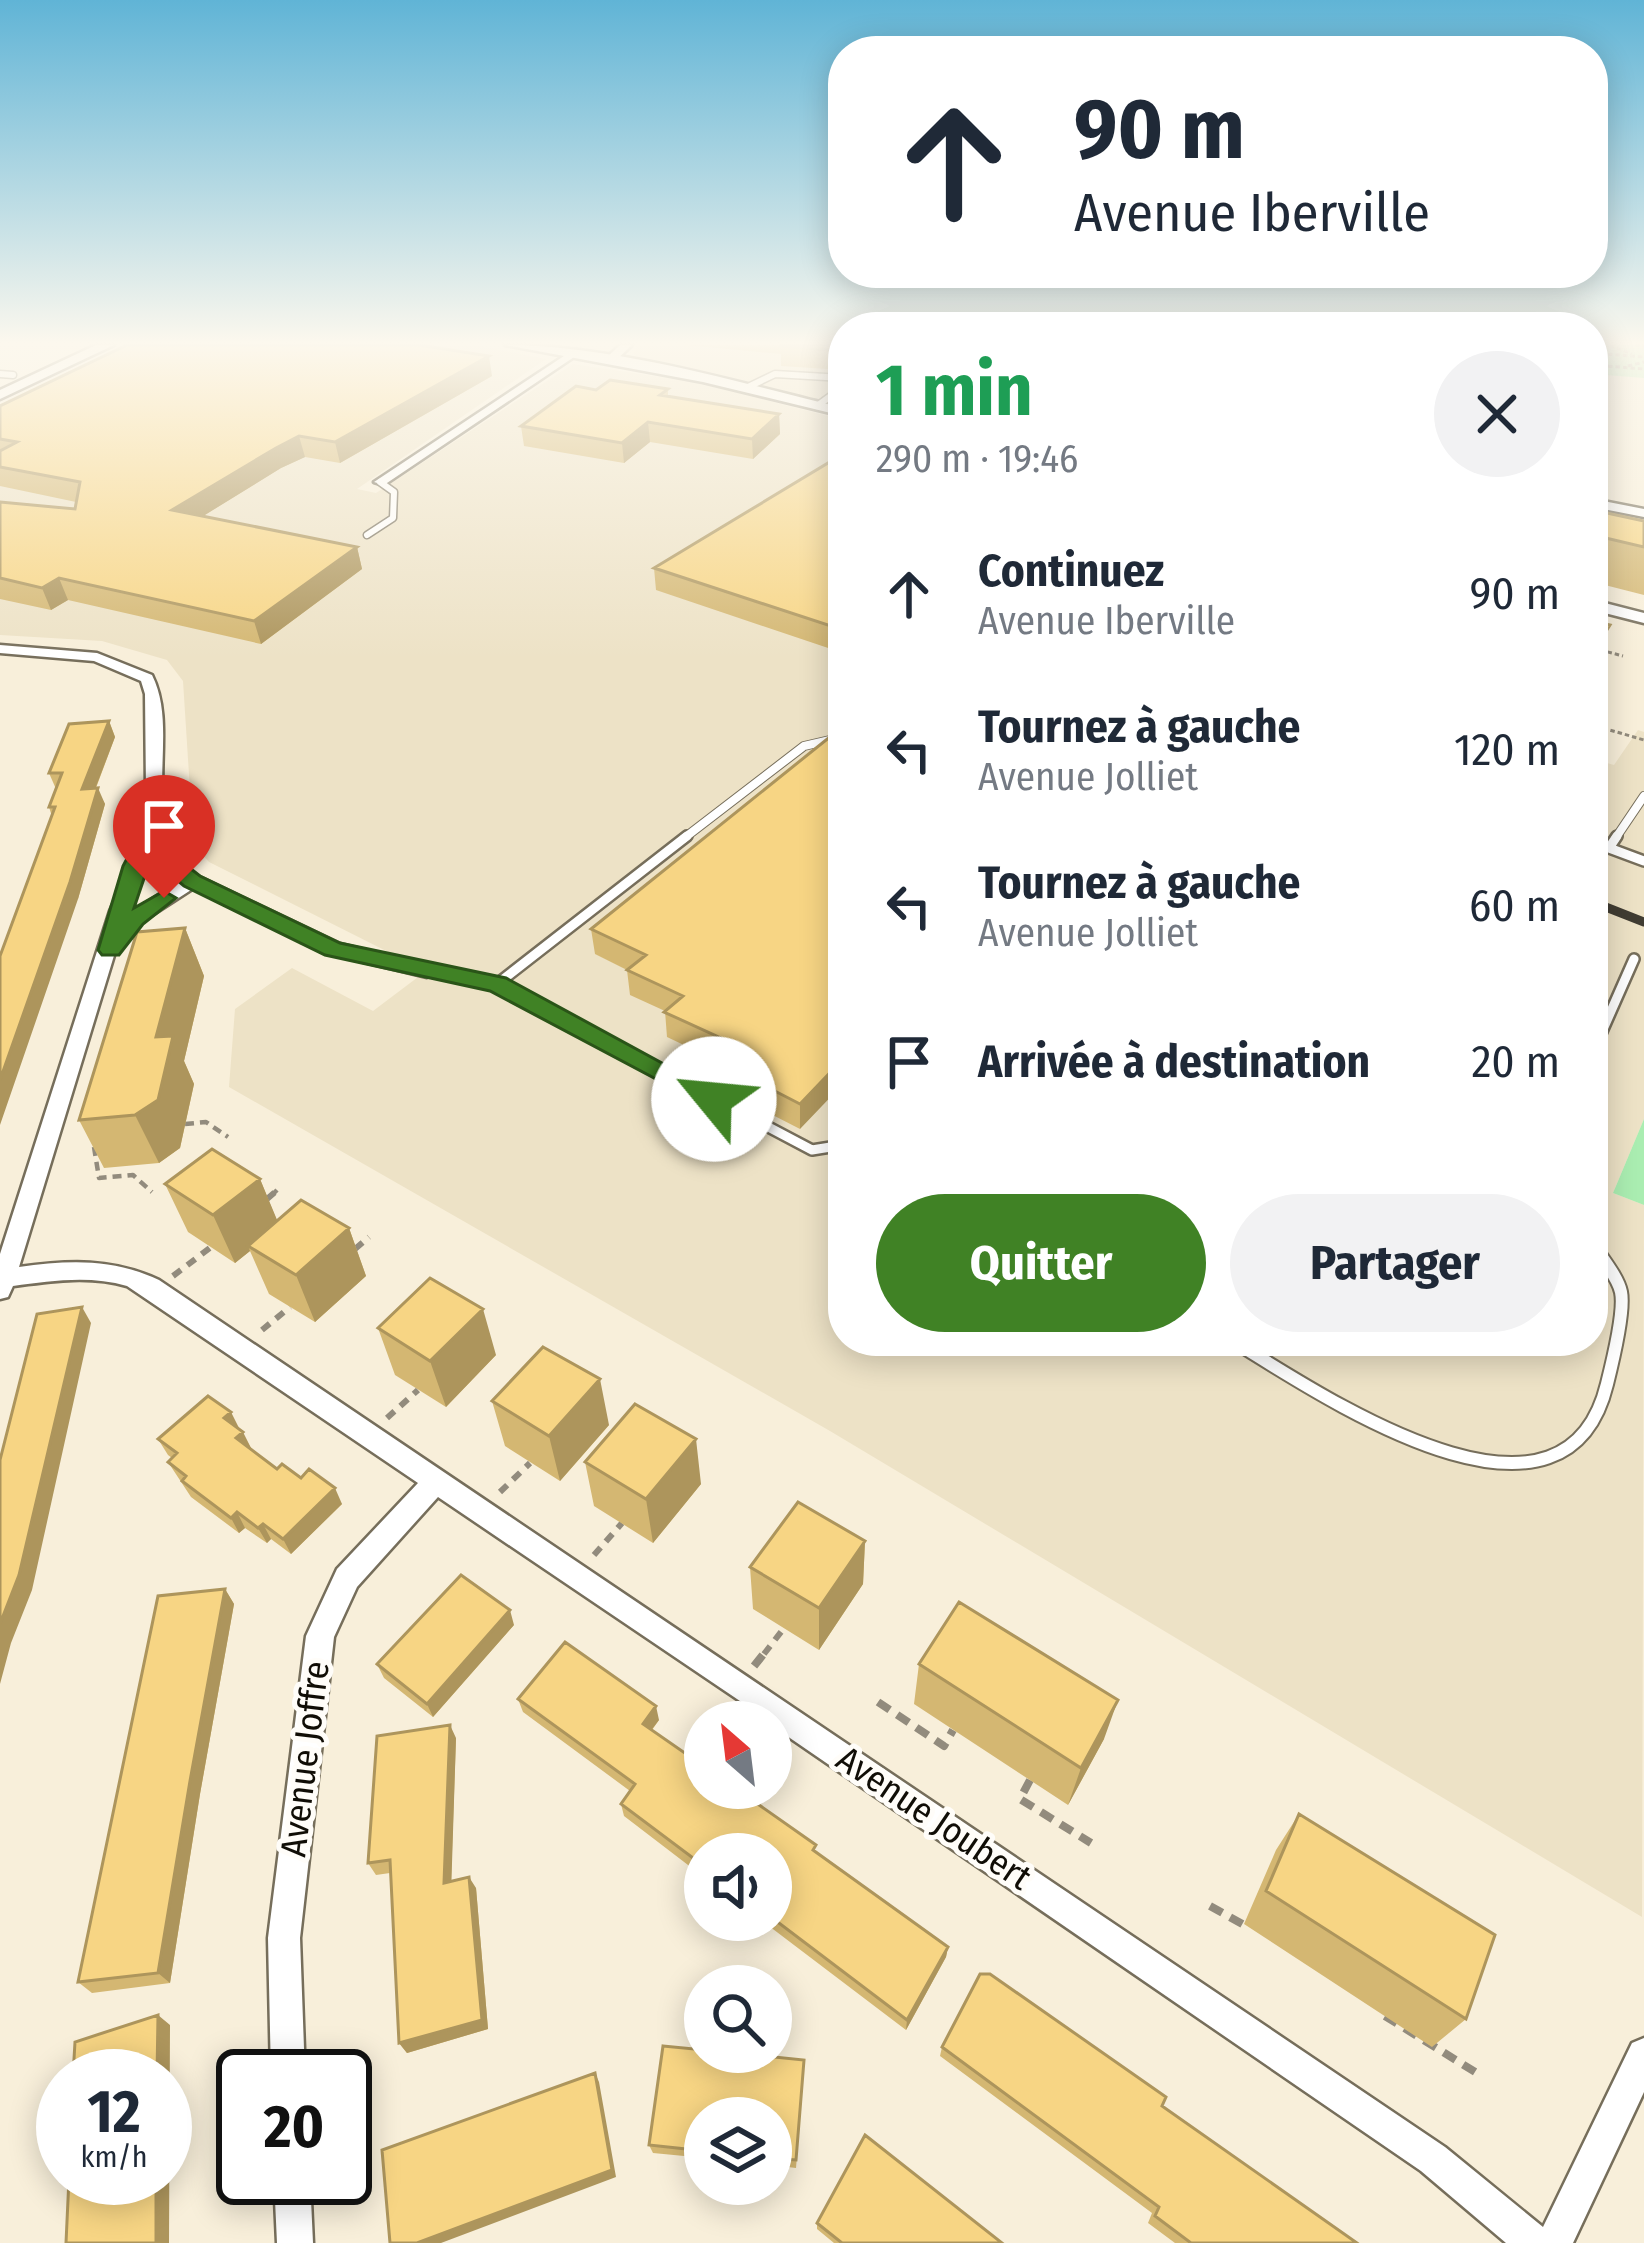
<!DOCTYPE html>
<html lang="fr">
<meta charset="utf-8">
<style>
body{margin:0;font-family:"Fira Sans Condensed",sans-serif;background:#f2f2f3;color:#1f2937;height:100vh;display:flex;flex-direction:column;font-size:45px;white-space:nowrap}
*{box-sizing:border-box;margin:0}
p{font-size:39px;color:#747a83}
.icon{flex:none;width:66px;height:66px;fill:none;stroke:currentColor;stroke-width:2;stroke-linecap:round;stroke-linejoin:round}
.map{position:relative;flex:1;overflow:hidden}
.sheet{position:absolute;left:828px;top:312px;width:780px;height:1044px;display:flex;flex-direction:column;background:#fff;border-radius:48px;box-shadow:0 6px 30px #0003}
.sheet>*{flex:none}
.top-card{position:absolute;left:828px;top:36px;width:780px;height:252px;border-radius:48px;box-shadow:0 6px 30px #0003;background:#fff;color:#1f2937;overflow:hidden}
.needle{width:78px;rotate:332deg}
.controls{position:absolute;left:684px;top:1701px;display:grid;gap:24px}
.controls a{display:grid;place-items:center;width:108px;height:108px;border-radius:50%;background:#fff;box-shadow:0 6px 30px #0003;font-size:60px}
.speed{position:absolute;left:36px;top:2049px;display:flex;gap:24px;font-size:60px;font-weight:700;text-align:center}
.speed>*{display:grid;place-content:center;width:156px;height:156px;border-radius:50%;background:#fff;box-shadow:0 6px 30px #0003;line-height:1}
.speed small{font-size:30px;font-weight:400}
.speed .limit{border:6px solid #111;border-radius:18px;background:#fff;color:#111}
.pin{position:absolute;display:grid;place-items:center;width:102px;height:102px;color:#fff;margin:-123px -51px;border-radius:50% 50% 50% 0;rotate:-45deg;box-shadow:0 0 12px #0007}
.pin .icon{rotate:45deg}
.me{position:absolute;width:132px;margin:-66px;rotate:298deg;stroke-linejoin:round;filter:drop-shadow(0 0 9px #0008)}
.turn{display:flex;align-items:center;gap:42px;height:252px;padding:0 48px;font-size:54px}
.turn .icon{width:156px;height:156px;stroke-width:2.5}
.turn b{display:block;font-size:84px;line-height:102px}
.round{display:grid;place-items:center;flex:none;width:126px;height:126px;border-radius:63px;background:#f2f2f3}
.head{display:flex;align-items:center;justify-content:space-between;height:204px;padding:0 48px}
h1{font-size:72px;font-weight:700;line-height:90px;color:#1e9e55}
.action{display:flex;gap:24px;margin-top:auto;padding:24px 48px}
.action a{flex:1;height:138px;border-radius:72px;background:#408225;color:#fff;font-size:48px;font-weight:700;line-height:138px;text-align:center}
.action a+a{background:#f2f2f3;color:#1f2937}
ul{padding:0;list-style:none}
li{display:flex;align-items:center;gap:36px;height:156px;padding:0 48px}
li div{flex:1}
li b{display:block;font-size:45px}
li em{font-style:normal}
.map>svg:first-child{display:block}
.built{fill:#ede2c6}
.green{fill:#aaedb1}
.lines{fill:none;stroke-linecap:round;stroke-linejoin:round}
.service-far3-casing{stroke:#766e5b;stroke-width:9}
.service-far2-casing{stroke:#766e5b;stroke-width:10}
.service-far1-casing{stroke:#766e5b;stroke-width:14}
.service-casing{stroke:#766e5b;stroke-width:16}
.minor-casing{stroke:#766e5b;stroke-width:5}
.tertiary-casing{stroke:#766e5b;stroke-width:5}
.path-far3{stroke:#928b7d;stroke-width:3;stroke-dasharray:4.5 3;stroke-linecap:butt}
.path-far2{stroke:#928b7d;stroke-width:4.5;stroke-dasharray:9 6;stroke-linecap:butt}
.path-far1{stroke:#928b7d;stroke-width:6;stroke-dasharray:10 8;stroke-linecap:butt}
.path{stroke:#928b7d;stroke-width:8;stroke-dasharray:14 9;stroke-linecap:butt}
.service-far3{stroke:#fff;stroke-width:6}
.service-far2{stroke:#fff;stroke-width:8}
.service-far1{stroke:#fff;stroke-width:9}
.service{stroke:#fff;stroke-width:12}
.minor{fill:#fff;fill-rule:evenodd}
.tertiary{fill:#fff;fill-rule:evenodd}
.rail{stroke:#403c32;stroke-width:9}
.wall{fill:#d4b772}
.shaded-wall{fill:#ad955c}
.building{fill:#f7d584;stroke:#ad955c;stroke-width:3}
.route{fill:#408225;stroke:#2a5418;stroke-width:3}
.labels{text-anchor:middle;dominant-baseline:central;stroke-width:10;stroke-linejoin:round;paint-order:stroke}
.near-street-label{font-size:36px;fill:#100d06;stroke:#fffdf9}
</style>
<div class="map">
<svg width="1644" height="2243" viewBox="0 0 1644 2243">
<rect width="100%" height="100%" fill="#f8efda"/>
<path class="built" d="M128,345H475L546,359L357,489L376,493L573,364L701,383L843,420V1341H1593V759L1614,765L1638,730L1644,732V1119L1613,1193L1644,1205L1642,1917L830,1431L229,1087L235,1009L292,968L373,1011L426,971L209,862L200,852L193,837L183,681L167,660L102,641L0,635V405Z
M639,345H843V407L639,360L633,353Z"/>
<path class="green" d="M1593,345H1644V378L1593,374Z
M1644,1119V1205L1613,1193Z"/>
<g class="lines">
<g class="service-far3-casing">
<path id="service-far3" d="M0,374L13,375
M746,388L775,374L843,378
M817,406L843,387
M367,535L393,518L394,492L380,482"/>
</g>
<g class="service-far2-casing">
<path id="service-far2" d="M683,839L804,746L843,737
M1615,839L1644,796"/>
</g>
<g class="service-far1-casing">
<path id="service-far1" d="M1617,836L1609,848L1644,861
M427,971L497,984L812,1150L843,1145
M497,984L687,836
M1593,1052L1634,959"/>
</g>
<g class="service-casing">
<path id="service" d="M1233,1341C1318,1393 1564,1561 1607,1384C1612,1364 1625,1311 1621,1292C1618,1277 1601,1257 1593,1244"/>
</g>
<g class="minor-casing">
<path id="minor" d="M620,345H632L613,363H605V359Z
M570,352L574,357L384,485L374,482Z
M1593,499L1644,509V517L1593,507Z
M0,645L97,653L152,675C181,733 138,812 189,872L340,944L434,967L436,971L427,977L327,953L194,888L140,923L116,949L19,1267C69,1260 112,1258 159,1280L1445,2147L1543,2227L1632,2043L1644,2038V2092L1573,2243H1506L1421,2171L771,1725V1722L438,1497L357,1587L334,1637L300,1938L305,2076H271L268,1938L306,1636L337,1569L418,1483L127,1286C89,1275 51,1281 13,1286L8,1297L0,1299V1254L110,911L149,822L146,791L145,694L141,681L94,661L0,653ZM155,846L164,865L180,881L126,916Z
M274,2178H310L313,2243H277Z"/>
</g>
<g class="tertiary-casing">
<path id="tertiary" d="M96,345H114L0,399V390Z
M505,345C612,345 738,382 843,408V416L703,382Z
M1593,600L1644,613V623L1593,610Z"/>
</g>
<path class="path-far3" d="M1610,345L1632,354
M1635,345L1644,346
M1593,353L1644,357
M1593,365L1644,369
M1628,366L1644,362
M1593,648L1623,656
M1593,671L1605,651
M1593,715L1601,717
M1596,726L1644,740"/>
<path class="path-far2" d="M185,1124L206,1122L228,1137
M94,1147L99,1178L133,1175L152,1192
M272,1195L277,1190"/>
<path class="path-far1" d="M267,1199L275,1192
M355,1249L369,1237
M173,1276L211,1247
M262,1330L290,1307
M387,1418L418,1390
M500,1492L530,1463
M594,1555L622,1523
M764,1654L784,1628"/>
<path class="path" d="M754,1666L766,1651
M878,1702L944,1746L953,1730
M1030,1780L1020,1799L1091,1843
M1210,1906L1246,1926
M1385,2016L1480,2075"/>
<use href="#service-far3" class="service-far3"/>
<use href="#service-far2" class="service-far2"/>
<use href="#service-far1" class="service-far1"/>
<use href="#service" class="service"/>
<use href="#minor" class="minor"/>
<use href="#tertiary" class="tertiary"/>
<path class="rail" d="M1593,902L1644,922"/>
</g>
<path class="wall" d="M685,345H843V370L781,366V354Z
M492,376L340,463L305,457L281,468L203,516L357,547L362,569L261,644L68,600L51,610L0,599V502L75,509L76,502L0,486V406Z
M668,389V397L779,414L780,434L753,459L650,442L624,463L524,446L521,426L596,390Z
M843,454V653L656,590L654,568Z
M1593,510L1644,521V595L1593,582Z
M109,721L115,737L96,788L105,804L78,899L49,807L56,789L49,773Z
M836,732L800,1129L708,1082L707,1056L667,1037L665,1011L630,995L627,970L595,954L591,929Z
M185,928L204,976L184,1061L194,1084L180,1148L159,1163L104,1168L79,1120Z
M260,1179L277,1221L349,1228L366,1276L315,1322L269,1294L250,1251L235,1263L188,1232L165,1184Z
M378,1328L496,1355L446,1407L395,1375Z
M492,1401L609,1425L560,1481L505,1446Z
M239,1428L251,1448L250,1449L277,1469L301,1478L342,1504L291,1554L271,1539L267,1543L245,1528L239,1533L191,1497L168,1462L172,1458L168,1455L158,1439Z
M585,1462L701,1484L653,1543L594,1506Z
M865,1541L863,1584L819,1650L753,1609L750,1567Z
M225,1589L234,1604L200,1794L170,1983L92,1993L78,1982Z
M514,1625L433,1717L384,1678L377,1664Z
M919,1664L1104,1739L1068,1805L914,1704Z
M518,1699L659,1720L652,1730L816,1853L948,1947L946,1957L906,2030L761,1920H771V1854H705V1878L624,1816L621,1804L630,1791L523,1712Z
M456,1738L451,1881L476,1888L488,2029L407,2053L399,2043L390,1873L376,1875L368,1863Z
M1299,1814L1466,2019L1432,2047L1244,1924L1276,1850Z
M942,2047L1162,2106L1357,2243H1175L1148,2223L1152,2213L940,2056Z
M804,2069L796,2168L771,2165V2118H705V2158L653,2153L649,2145Z
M817,2223L1002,2243H834L817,2229Z"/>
<path class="shaded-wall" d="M489,356L492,376L340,463L335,442Z
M779,414L780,434L753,459L752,439Z
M648,422L650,442L624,463L622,443Z
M299,436L305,457L281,468L179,531L172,510L276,448Z
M357,547L362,569L261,644L254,621Z
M59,578L68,600L51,610L42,588Z
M1610,625L1598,654L1593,662V652Z
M109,721L115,737L89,805L82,789Z
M98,788L105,804L78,899L0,1125V1080Z
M185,928L204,976L184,1061L194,1084L180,1148L159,1163L135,1115Z
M843,1059V1084L800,1129V1104Z
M260,1179L280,1227L248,1246L250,1251L235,1263L213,1215Z
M349,1228L366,1276L315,1322L296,1275Z
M82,1307L91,1323L32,1590L11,1643L0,1684V1624Z
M483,1309L496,1355L446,1407L430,1361Z
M600,1379L609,1425L560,1481L549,1436Z
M231,1412L239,1428L233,1434L224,1418Z
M243,1432L251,1448L244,1454L236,1438Z
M696,1439L701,1484L653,1543L646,1499Z
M335,1488L342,1504L291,1554L283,1539Z
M237,1512L245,1528L239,1533L231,1518Z
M263,1524L271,1539L267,1543L258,1528Z
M865,1541L863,1584L819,1650V1608Z
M225,1589L234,1604L200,1794L170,1983L158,1973L190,1781Z
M510,1610L514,1625L433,1717L427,1704Z
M1118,1700L1104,1739L1068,1805L1081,1768Z
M656,1706L659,1720L646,1737L643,1724Z
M450,1725L456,1738L451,1895L444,1883Z
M469,1877L476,1888L488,2029L407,2053L399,2043Z
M948,1947L946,1957L906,2030L907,2020Z
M158,2015L170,2025L169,2243H156V2178H165V2076H157Z
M595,2073L599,2082L616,2177L441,2243H417Z"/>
<path class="building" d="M127,345H419L489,356L335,442L299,436L276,448L172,510L357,547L254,621L59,578L42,588L0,578V502L75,509L80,482L0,467V451L17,442L0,439V406Z
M782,345H843V351L781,346Z
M610,380L668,389L660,395L779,414L752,439L648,422L622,443L521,426L576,386L596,390Z
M843,454V630L654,568Z
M1593,510L1644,521V547L1593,535Z
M1593,621L1610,625L1593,652Z
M109,721L82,789L98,788L70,882L0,1080V956L55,807H49L62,773H49L69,724Z
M836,732L843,735V1059L800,1104L707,1056L725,1040L664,1012L683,996L627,970L646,955L591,929Z
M185,928L156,1037L173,1036L158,1100L135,1115L79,1120L137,932Z
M212,1149L260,1179L213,1215L165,1184Z
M301,1200L349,1228L296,1275L248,1246Z
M430,1278L483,1309L430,1361L378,1328Z
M82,1307L19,1575L0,1624V1460L37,1314Z
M543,1347L600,1379L549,1436L492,1401Z
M208,1396L231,1412L224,1418L243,1432L236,1438L277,1469L282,1464L301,1478L309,1469L335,1488L283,1539L263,1524L258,1528L237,1512L231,1518L182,1481L186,1476L168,1462L177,1453L158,1439Z
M635,1404L696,1439L646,1499L585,1462Z
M798,1502L865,1541L819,1608L750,1567Z
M461,1575L510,1610L427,1704L377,1664Z
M225,1589L190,1781L158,1973L78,1982L158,1596Z
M959,1602L1118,1700L1081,1768L919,1664Z
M565,1642L656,1706L643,1724L705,1767V1788H735L816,1845L813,1850L948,1947L907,2020L771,1917V1854H705V1867L621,1804L635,1784L518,1699Z
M450,1725L444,1883L469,1877L482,2020L399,2043L390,1860L368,1863L377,1736Z
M1299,1814L1495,1935L1466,2019L1266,1891Z
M980,1974H990L1166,2097L1162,2106L1357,2243H1191L1155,2216L1159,2207L942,2047Z
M158,2015L157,2076H73L75,2042Z
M663,2046L705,2050V2052H726L804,2060L796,2160L771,2158V2118H705V2151L649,2145Z
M595,2073L612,2170L417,2243H390L382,2150Z
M865,2135L1002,2243H842L817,2223Z
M69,2178H156V2243H66Z"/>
<linearGradient id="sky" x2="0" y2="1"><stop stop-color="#60b4d6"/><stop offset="0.52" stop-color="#fcf8ee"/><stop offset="1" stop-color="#fcf8ee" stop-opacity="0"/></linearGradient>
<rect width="1644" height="659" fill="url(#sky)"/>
<path class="route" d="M148,819H164L177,858L200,876L340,943L506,978L728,1099L724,1105H705L490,991L325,955L184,886L159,865L153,852L134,908L164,891L176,898L143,924L119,955H102L98,950L123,866Z"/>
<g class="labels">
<g class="near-street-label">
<text transform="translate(305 1759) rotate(-83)">Avenue Joffre</text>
<text transform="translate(934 1818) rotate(34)">Avenue Joubert</text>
</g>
</g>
</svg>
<div class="controls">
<a><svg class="needle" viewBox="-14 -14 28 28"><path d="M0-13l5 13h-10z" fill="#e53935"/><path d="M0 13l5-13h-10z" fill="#747a83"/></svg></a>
<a><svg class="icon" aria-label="sound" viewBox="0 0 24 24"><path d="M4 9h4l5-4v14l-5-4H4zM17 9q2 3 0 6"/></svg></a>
<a><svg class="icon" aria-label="search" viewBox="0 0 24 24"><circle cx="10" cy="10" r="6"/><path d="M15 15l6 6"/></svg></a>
<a><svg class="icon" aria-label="layers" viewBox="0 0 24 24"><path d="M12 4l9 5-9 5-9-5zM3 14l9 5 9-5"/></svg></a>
</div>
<div class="speed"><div>12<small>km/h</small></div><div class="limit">20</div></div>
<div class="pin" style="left:164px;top:898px;background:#d93025"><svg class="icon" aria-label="arrive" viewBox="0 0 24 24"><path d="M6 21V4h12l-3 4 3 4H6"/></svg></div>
<svg class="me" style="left:714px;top:1099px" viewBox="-20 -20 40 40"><circle r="19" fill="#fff"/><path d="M0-13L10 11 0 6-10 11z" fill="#408225"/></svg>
<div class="top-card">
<div class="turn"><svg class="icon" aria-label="ahead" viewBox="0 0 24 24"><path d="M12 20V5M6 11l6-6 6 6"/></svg><div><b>90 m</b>Avenue Iberville</div></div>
</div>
<section class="sheet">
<div class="head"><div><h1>1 min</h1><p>290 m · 19:46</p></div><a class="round"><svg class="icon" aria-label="close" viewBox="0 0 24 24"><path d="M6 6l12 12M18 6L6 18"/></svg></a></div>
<ul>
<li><svg class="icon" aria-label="ahead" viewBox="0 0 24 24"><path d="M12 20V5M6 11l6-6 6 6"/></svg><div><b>Continuez</b><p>Avenue Iberville</p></div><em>90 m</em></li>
<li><svg class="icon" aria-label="left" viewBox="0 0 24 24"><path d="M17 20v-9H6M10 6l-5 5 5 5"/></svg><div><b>Tournez à gauche</b><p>Avenue Jolliet</p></div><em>120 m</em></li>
<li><svg class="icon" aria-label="left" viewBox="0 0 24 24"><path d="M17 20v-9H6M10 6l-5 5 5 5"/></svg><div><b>Tournez à gauche</b><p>Avenue Jolliet</p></div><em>60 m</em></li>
<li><svg class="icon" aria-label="arrive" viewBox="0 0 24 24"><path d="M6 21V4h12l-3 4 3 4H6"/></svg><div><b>Arrivée à destination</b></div><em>20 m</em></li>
</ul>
<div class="action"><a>Quitter</a><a>Partager</a></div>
</section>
</div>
